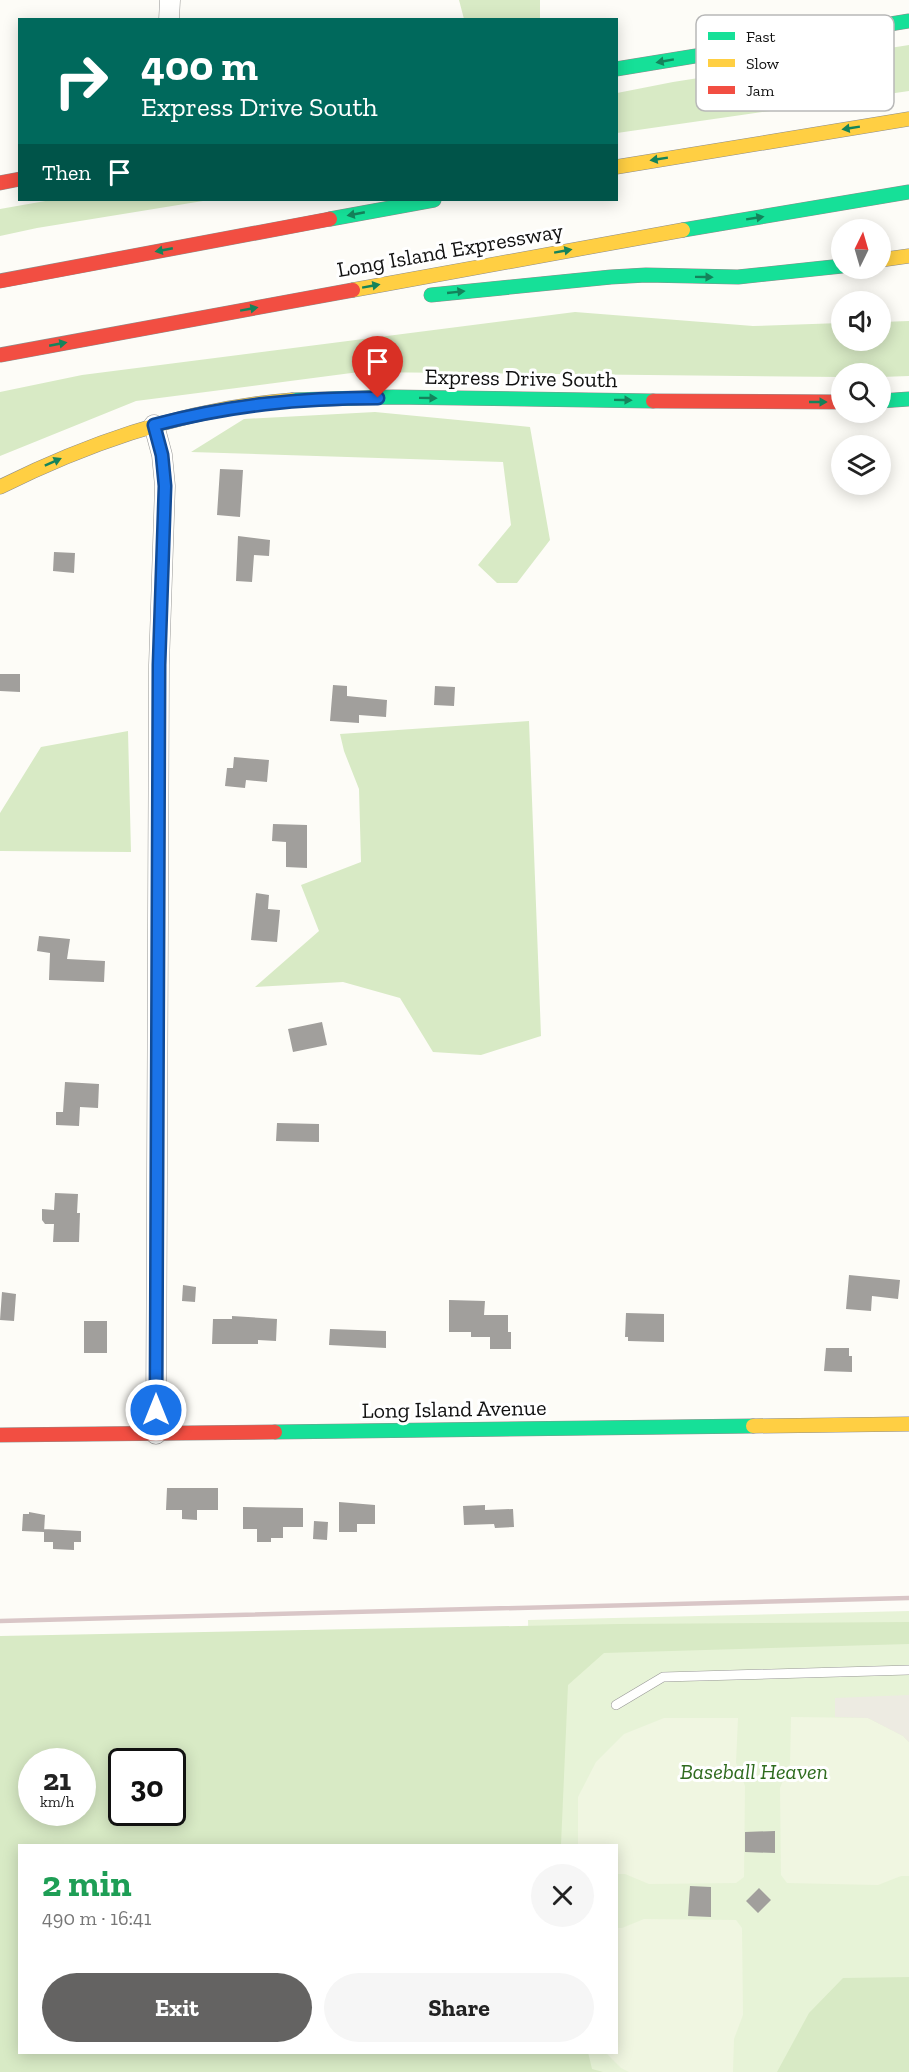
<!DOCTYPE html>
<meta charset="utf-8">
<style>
body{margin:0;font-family:"Zilla Slab",serif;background:#f6f6f6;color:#222;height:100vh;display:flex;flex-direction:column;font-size:22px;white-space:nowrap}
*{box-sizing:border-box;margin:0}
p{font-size:20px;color:#767676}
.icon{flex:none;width:33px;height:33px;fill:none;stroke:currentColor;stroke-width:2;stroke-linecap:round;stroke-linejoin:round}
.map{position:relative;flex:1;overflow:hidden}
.panel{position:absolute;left:18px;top:1844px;width:600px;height:210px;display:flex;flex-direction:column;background:#fff;border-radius:0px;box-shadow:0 3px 15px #0003}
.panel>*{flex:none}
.banner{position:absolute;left:18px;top:18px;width:600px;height:183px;border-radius:0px;box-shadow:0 3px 15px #0003;background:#00695c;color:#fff;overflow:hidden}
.needle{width:39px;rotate:5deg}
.fabs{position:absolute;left:831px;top:219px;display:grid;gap:12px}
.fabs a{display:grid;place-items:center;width:60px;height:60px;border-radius:50%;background:#fff;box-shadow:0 3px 15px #0003;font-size:30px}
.speed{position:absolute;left:18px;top:1748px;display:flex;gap:12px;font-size:30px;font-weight:700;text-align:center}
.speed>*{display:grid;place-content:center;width:78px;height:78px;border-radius:50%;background:#fff;box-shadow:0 3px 15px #0003;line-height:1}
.speed small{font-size:15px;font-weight:400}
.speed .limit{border:3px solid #111;border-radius:9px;background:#fff;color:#111}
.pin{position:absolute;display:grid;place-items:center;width:51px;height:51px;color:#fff;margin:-62px -26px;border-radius:50% 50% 50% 0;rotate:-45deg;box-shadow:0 0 6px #0007}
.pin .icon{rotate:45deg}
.me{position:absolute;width:66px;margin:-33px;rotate:0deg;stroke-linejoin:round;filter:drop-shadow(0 0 4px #0008)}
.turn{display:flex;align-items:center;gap:21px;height:126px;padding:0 24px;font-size:27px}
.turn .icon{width:78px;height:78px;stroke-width:2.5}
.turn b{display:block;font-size:42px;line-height:51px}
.then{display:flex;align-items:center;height:57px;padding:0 24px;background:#0003;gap:12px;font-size:22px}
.round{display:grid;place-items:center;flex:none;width:63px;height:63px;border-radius:32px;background:#f6f6f6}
.head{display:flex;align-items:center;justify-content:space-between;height:102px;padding:0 24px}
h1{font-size:36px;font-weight:800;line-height:45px;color:#1e9e55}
.cta{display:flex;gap:12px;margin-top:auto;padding:12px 24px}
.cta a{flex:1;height:69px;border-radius:36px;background:#646362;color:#fff;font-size:24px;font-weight:800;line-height:69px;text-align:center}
.cta a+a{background:#f6f6f6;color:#222}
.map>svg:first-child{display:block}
.green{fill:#e7f3d7}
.forest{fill:#d8eac5;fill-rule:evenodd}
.pitch{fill:#f0f6e1}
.plaza{fill:#edebe2}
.building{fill:#a19f9c}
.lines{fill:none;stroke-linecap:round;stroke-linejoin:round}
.lane-casing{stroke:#979795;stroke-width:10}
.street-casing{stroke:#979795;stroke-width:21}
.fast-casing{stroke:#8e8d8b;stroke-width:15}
.slow-casing{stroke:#8e8d8b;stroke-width:15}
.jam-casing{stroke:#8e8d8b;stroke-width:15}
.lane{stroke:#fffffe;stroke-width:9}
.street{stroke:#fffffe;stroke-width:20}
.fast{stroke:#16e098;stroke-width:14}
.slow{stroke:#ffcf43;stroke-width:14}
.jam{stroke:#f24e42;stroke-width:14}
.rail{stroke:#d9c6c7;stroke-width:4.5}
.oneway{fill:#14835b}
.route-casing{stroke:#114b97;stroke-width:15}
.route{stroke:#1a73e8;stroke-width:10}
.labels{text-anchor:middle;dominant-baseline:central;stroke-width:6;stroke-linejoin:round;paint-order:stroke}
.street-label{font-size:22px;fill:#111;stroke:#fff}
.park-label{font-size:22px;font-style:italic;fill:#2f6b1f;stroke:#fff}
.key{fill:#fff;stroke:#b8b8b8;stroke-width:1.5}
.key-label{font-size:16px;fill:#111}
</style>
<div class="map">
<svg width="909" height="2072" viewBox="0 0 909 2072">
<rect width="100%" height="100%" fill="#fdfcf7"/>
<path class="green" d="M909,1611V2072H543L539,2052H616V1845H534L528,1620Z"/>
<path class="forest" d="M459,0H540V19H464Z
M909,45V91L617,133V93L673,82Z
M51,200H209L37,228L0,236V209Z
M575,312L753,326L841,323L842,340H880L881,322L909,321V376L881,377L880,374H842L841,377L359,372L136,401L0,456V392L82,375Z
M375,412L530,427L550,540L517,583H497L478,565L511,525L503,462L191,452L244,419Z
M529,721L541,1036L481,1055L433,1052L400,998L343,982L255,987L319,931L301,885L361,862L359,789L344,751L340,734Z
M128,731L131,852L0,851V813L41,747Z
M909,1622V1644L604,1653L568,1685L561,1845H20V2052H588L592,2069L603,2072H0V1636L618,1624ZM32,1761H82V1812H32ZM122,1761H172V1812H122Z
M909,1977V2072H777L809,2013L843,1978Z"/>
<path class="pitch" d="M791,1717L868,1718L903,1736L909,1742V1876H901L878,1885L787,1883L781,1875L780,1788L790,1764Z
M664,1718H738L736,1763L745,1786L744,1877L736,1883L649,1884L625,1874H617L616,1845H578V1797L596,1762L624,1734Z
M644,1919L736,1920L742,1928L743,2015L734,2039L733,2072H629L621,2068L605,2052H616L617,1928H622Z"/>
<path class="plaza" d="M909,1695V1742L903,1736L868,1718L835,1717V1698Z"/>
<path class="building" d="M220,469L243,470L240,517L217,515Z
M238,536L270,540L269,556L254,555L252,582L236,581Z
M54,552L75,553L74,573L53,571Z
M0,674H20V692L0,691Z
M333,685L347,686V696L387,700L386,717L359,715V723L330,721Z
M435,686L455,687L454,706L434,705Z
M234,757L269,760L267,782L246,780L245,788L225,786L227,768H233Z
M273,824L307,825V868L286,867V842L272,841Z
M256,893L269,895L268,909L280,910L277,942L251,940Z
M39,936L70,939L67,959L105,961L104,982L49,980L50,953L37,951Z
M322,1022L327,1045L293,1052L288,1029Z
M65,1082L99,1084L98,1108L80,1107L79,1126L56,1125V1112H63Z
M277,1123L319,1124V1142L276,1141Z
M55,1193L78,1194L77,1213H80L79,1242H53L54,1224H45L42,1220V1209L54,1210Z
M849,1275L900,1280L898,1299L872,1296L871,1311L846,1309Z
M183,1285L196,1287L195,1302L182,1301Z
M2,1292L16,1294L14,1321L0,1320Z
M449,1300L485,1301L484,1315H508V1332H511V1349H490V1337H471V1332H449Z
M626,1313L664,1314V1342L628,1341V1337H625Z
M232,1316L277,1319L276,1341L258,1340V1344H212L213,1319H232Z
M84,1321H107V1353H84Z
M330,1329L386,1331V1348L329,1345Z
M826,1348H849V1356H852V1372L824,1371Z
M167,1488H218V1510H197V1520L182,1519V1510H166Z
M339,1502L375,1505V1524H357V1532H339Z
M485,1505V1510L513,1509L514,1527L495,1528L494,1524L464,1525L463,1506Z
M243,1507L303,1508V1527H283V1538H271V1542H257V1529H243Z
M29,1512L45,1515L44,1532L22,1531L23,1514H29Z
M314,1521L328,1522L327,1540L313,1539Z
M44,1529L81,1531V1542H74V1550L53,1549V1542H44Z
M775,1831V1853L745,1852V1832Z
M690,1886L711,1887V1917L688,1916Z
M759,1888L771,1900L758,1913L746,1901Z"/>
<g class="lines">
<g class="lane-casing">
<path id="lane" d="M616,1705L663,1677L909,1670"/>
</g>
<g class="street-casing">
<path id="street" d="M169,20L170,0
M154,425L162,455L165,486L159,665L156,1434"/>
</g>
<g class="fast-casing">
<path id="fast" d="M616,69L909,21
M330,219L434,200
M683,230L909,192
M431,295L611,277L646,275L738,277L842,266
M292,400L393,397L653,401
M880,401L909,399
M275,1432L753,1426"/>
</g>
<g class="slow-casing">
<path id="slow" d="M616,167L909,119
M880,260L909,256
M353,290L683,230
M0,487C92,441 189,408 292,400
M753,1426L909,1424"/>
</g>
<g class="jam-casing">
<path id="jam" d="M0,183L20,179
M0,281L330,219
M0,355L353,290
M653,401L842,402
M0,1435L275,1432"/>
</g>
<use href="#lane" class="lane"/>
<use href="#street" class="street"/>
<use href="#fast" class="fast"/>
<use href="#slow" class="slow"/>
<use href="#jam" class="jam"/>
<path class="rail" d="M0,1621L909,1598"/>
</g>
<defs><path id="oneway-solid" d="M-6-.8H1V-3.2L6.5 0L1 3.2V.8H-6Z" transform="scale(1.5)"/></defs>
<g class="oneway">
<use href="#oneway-solid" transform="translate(665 61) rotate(170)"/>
<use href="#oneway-solid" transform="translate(851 128) rotate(171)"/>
<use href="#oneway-solid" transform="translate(659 159) rotate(171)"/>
<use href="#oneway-solid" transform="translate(356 214) rotate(169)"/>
<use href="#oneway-solid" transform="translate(755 218) rotate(-9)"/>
<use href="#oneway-solid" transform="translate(164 250) rotate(169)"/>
<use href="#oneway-solid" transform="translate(563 251) rotate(-10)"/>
<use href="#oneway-solid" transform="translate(704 277) rotate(1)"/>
<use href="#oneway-solid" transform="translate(371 286) rotate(-10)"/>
<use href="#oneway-solid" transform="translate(456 292) rotate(-6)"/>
<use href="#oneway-solid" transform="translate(249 309) rotate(-10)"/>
<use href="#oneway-solid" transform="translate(58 344) rotate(-11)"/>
<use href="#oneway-solid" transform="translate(428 398) rotate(1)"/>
<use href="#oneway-solid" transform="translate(623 400) rotate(1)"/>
<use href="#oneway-solid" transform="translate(818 402)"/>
<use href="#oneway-solid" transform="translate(53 462) rotate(-24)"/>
</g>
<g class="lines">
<g class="route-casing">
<path id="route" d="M156,1410L159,665L165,486L162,455L154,425C230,405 299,398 378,398"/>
</g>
<use href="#route" class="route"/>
</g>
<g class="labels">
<g class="street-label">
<text transform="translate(450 250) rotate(-10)">Long Island Expressway</text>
<text transform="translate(521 378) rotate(1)">Express Drive South</text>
<text transform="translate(454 1409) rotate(-1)">Long Island Avenue</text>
</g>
<g class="park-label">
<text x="754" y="1771">Baseball Heaven</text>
</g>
</g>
<rect x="696" y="15" width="198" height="96" rx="9" class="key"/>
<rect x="708" y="32" width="27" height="8" fill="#16e098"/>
<rect x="708" y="59" width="27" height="8" fill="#ffcf43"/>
<rect x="708" y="86" width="27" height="8" fill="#f24e42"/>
<g class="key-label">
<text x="746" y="42">Fast</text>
<text x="746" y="69">Slow</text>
<text x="746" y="96">Jam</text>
</g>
</svg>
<div class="fabs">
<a><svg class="needle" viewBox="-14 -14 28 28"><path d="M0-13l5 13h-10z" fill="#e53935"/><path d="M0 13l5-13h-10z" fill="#767676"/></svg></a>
<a><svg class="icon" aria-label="sound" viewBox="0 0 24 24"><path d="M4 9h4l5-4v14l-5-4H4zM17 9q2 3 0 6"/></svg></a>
<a><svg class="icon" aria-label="search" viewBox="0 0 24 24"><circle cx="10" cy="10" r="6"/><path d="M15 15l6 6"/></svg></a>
<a><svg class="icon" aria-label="layers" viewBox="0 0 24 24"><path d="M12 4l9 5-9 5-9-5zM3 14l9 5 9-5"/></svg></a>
</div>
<div class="speed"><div>21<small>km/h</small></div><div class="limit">30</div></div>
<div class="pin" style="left:378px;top:398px;background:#d93025"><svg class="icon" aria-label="arrive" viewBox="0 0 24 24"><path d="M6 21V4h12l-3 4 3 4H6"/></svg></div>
<svg class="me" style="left:156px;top:1410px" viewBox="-20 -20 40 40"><circle r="17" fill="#1a73e8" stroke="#fff" stroke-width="3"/><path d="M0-11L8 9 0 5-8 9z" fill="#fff"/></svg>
<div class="banner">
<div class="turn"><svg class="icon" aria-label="right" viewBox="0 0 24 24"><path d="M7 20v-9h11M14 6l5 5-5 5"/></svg><div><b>400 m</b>Express Drive South</div></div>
<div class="then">Then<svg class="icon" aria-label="arrive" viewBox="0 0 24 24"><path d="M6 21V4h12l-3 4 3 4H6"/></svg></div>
</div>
<section class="panel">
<div class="head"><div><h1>2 min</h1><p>490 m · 16:41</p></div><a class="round"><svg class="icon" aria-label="close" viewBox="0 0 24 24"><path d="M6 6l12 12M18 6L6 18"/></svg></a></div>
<div class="cta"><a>Exit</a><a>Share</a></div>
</section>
</div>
